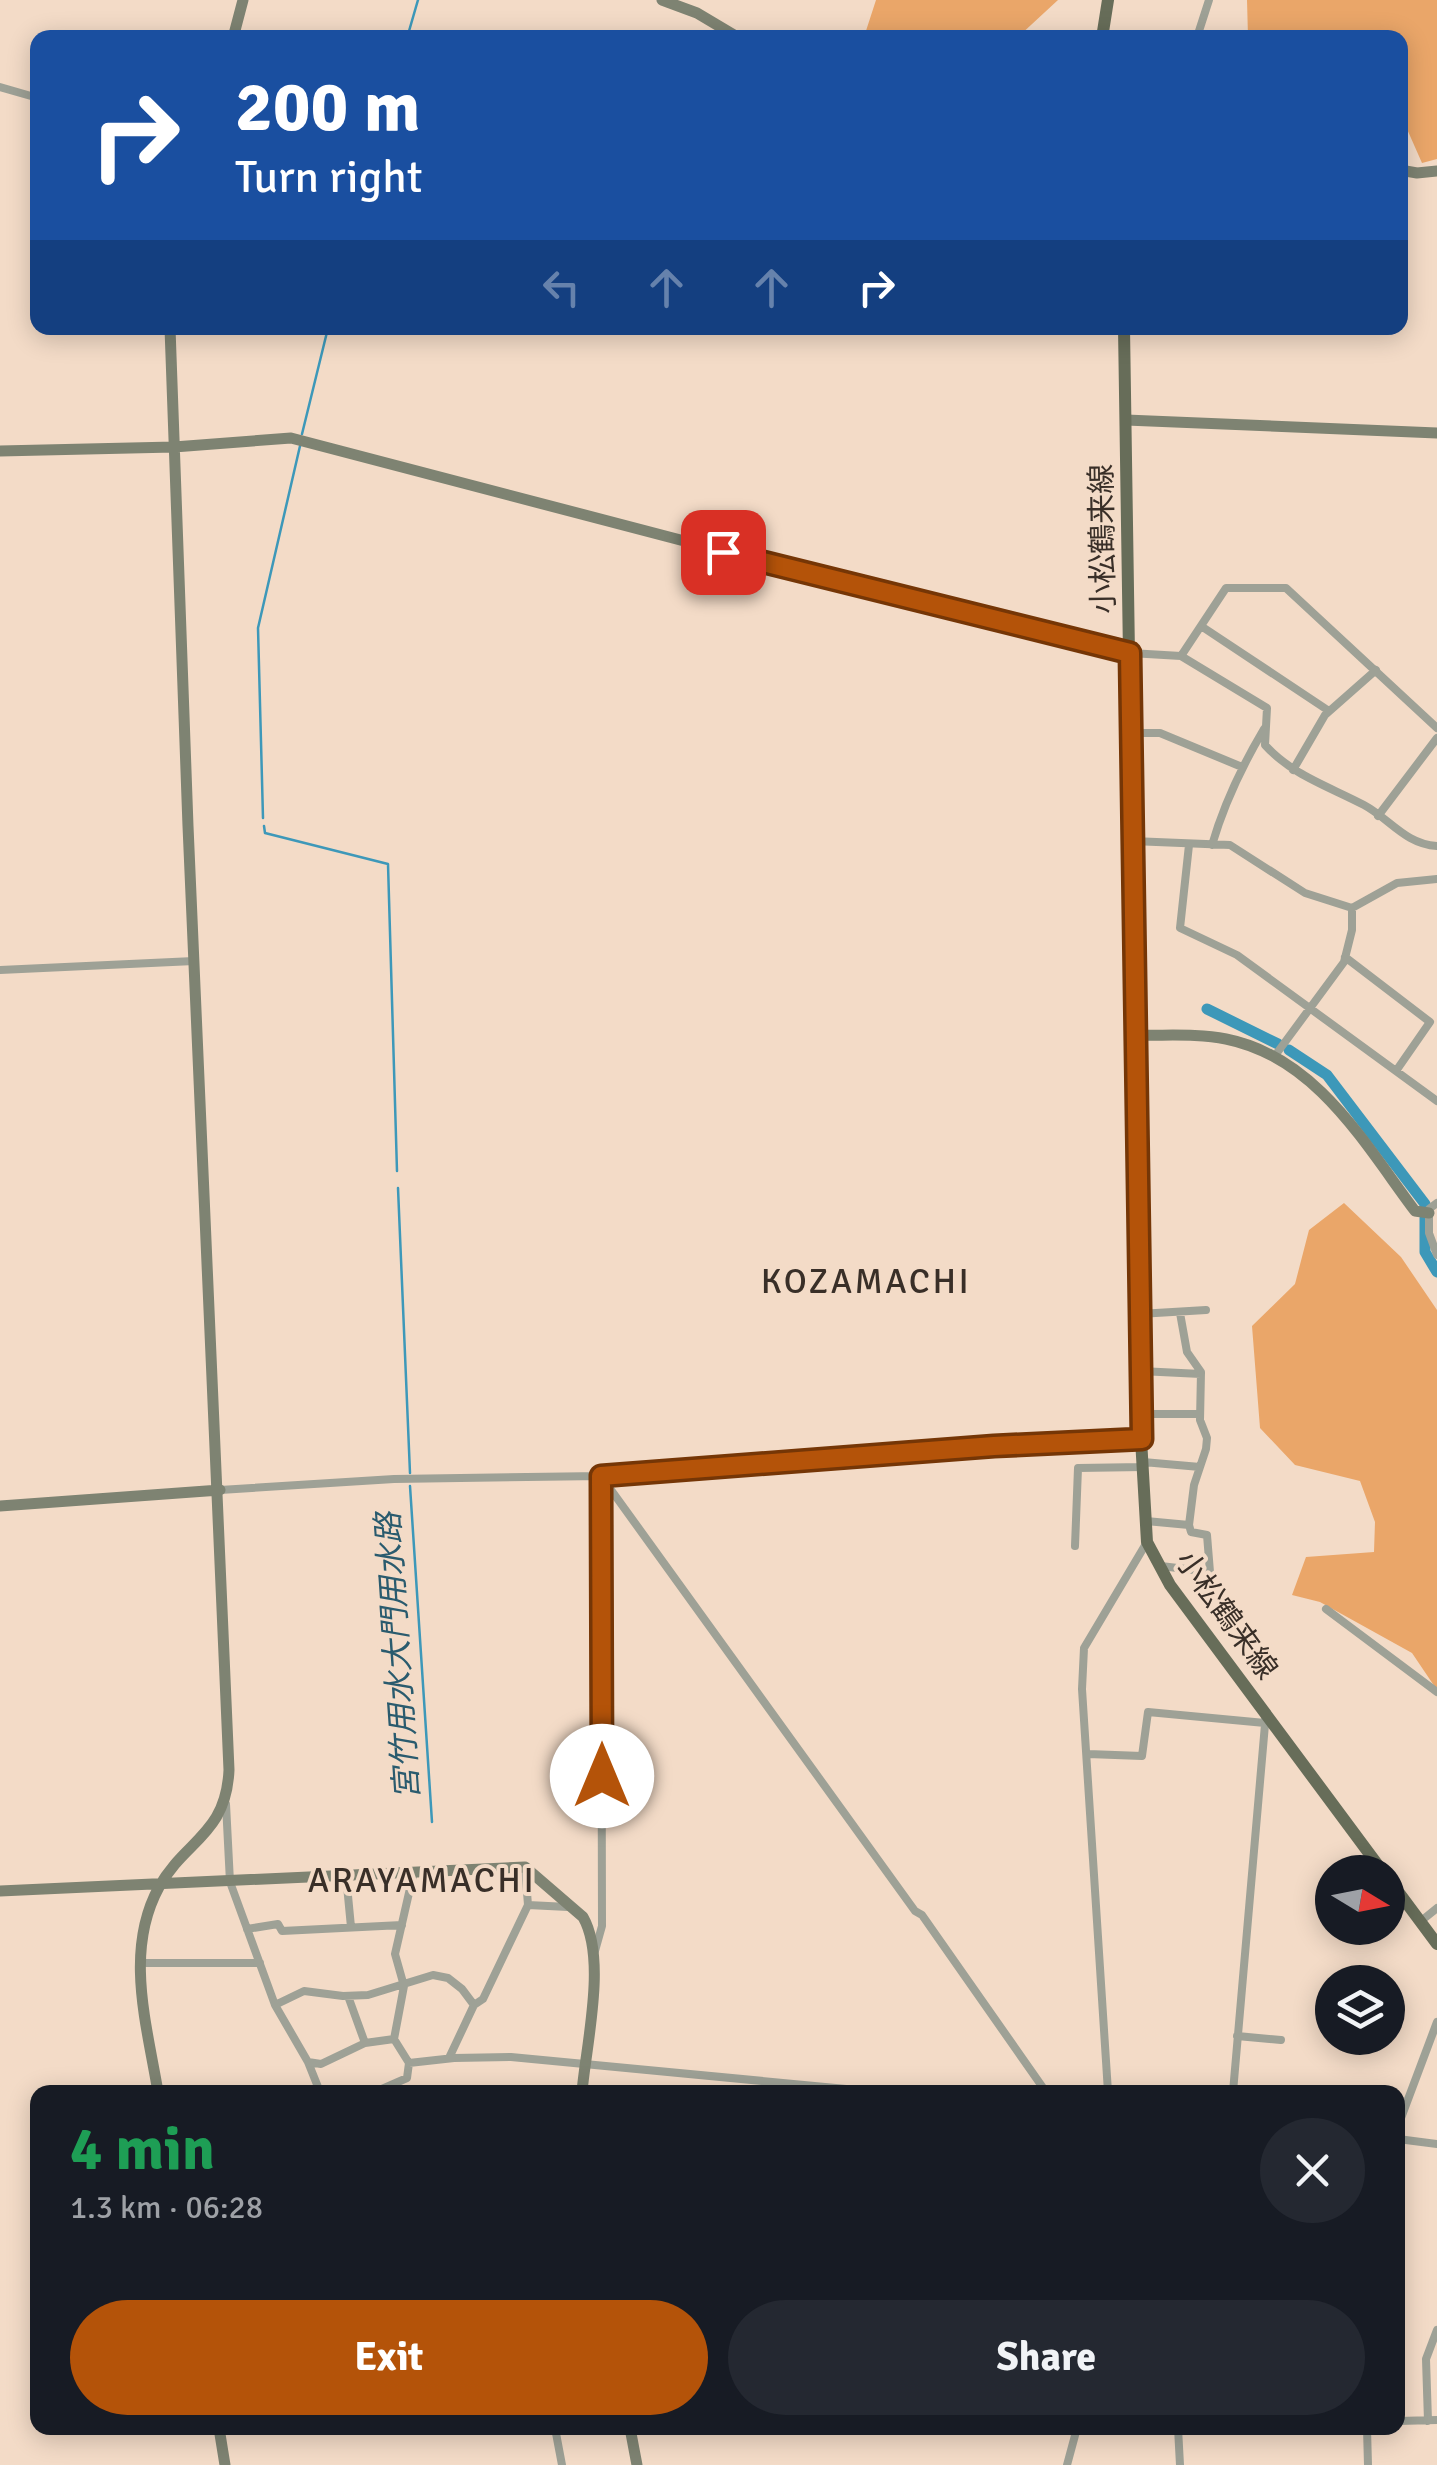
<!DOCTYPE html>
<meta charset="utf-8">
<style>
body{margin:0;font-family:Signika,"Noto Sans JP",sans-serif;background:#242831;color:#f1f3f6;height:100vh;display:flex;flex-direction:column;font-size:38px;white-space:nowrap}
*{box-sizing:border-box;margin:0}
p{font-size:32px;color:#9ea1a6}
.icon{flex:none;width:55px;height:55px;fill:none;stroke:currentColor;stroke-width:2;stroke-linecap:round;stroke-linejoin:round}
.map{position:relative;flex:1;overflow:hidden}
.side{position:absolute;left:30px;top:2085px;width:1375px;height:350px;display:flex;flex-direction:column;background:#171b24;border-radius:20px;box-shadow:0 5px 25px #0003}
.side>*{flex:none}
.hud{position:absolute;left:30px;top:30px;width:1378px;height:305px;border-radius:20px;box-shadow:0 5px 25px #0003;background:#1a4fa0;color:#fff;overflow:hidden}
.needle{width:65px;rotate:100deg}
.tools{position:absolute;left:1315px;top:1855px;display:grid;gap:20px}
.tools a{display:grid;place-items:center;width:90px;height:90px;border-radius:50%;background:#171b24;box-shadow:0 5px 25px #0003;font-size:50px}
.pin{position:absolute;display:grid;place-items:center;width:85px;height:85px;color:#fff;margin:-42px;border-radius:20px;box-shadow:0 5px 15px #0006}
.me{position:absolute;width:110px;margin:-55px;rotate:0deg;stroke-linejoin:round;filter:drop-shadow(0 0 8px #0008)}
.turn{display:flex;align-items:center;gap:35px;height:210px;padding:0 40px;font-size:45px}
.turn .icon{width:130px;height:130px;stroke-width:2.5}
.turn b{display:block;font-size:70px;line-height:85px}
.lanes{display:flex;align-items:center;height:95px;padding:0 40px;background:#0003;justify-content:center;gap:50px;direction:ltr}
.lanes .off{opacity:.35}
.round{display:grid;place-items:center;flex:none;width:105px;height:105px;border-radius:52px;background:#242831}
.headline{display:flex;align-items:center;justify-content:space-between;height:170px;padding:0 40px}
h1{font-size:60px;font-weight:700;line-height:75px;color:#1e9e55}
.action{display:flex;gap:20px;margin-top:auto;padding:20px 40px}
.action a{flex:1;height:115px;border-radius:60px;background:#b45309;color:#fff;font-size:40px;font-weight:700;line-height:115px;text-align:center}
.action a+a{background:#242831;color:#f1f3f6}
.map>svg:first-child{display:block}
.green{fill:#eaa669}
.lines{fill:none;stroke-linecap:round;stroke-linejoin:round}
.stream{stroke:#3d98b9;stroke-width:2.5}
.canal{stroke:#3d98b9;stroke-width:11}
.street{stroke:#9ea196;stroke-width:8}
.secondary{stroke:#7e8372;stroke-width:11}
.primary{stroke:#676d59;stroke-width:12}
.route-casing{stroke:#753606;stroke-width:25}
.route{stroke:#b45309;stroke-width:18}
.labels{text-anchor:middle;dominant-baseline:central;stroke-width:8;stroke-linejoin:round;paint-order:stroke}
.street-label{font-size:30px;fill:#392f28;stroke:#f3dbc7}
.water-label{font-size:32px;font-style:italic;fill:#2a5b6e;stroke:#f3dbc7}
.quarter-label{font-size:35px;letter-spacing:2.5px;fill:#392f28;stroke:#f3dbc7}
</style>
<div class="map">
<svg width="1437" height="2465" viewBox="0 0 1437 2465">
<rect width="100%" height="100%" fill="#f3dbc7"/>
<path class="green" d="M876,0H1058L1018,37H864Z
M1247,0H1437V159L1422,163L1407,129L1400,124V38L1248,37Z
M1344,1203L1401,1257L1437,1310V1690L1412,1653L1320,1602L1292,1595L1306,1557L1374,1552L1375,1522L1360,1481L1295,1465L1260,1428L1252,1326L1295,1284L1309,1230Z"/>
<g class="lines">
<path class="stream" d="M407,38L418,0
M302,434L328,328
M263,818L258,628L300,446
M264,826L265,833L388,864L397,1171
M398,1188L410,1473
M410,1486L432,1822"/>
<path class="canal" d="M1207,1009L1278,1044
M1289,1050L1327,1075L1425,1204
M1425,1218V1252L1437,1272"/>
<path class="street" d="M1199,31L1209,0
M0,87L38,98
M1201,626L1329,711
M1130,653L1181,656L1267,708L1265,745C1292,775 1328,786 1364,805C1390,819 1405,844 1437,846
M1181,656L1226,588H1286L1437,728
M1131,733H1160L1242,767
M1293,770L1325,715L1376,670
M1378,816L1437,738
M1132,841L1230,845L1305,893L1352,908L1397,883L1437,879
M1189,845L1180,928L1237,955L1437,1101
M1212,845C1224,804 1242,766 1264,729
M1345,957L1430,1022L1396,1071
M0,970L194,961
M1274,1057L1344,962L1352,930V908
M1437,1203L1429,1209V1233L1437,1255
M1139,1314L1206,1310
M1140,1371L1201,1374
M1141,1414H1200
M1143,1462L1200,1467
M601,1476L915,1911L922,1915L1046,2092
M220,1490L394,1479L601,1476L994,1446L1141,1439
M1146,1521L1189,1525
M1075,1546L1078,1468L1143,1467
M1161,1566L1210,1572L1207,1535L1191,1532L1189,1525L1194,1485L1206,1449L1207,1438L1200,1420L1201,1372L1187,1352L1180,1313
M1326,1609L1437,1692
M1088,1754L1142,1756L1148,1712L1265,1723
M226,1804L230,1882L275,2005L308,2062L321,2064L365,2043L394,2039L409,2063L454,2058L511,2057L878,2092
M346,1875L351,1927
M528,1905L568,1907
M1421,1921L1437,1908
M247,1929L278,1924L282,1931L402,1925
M595,1951L602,1926L601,1476
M139,1963H260
M348,1996L365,2043
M275,2005L304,1991L343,1996L368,1995L433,1975L448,1978L462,1989L474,2005L449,2058
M474,2005L483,1999L528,1905L525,1867
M1237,2036L1281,2040
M394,2039L404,1986L395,1954L414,1871
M308,2062L320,2092
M375,2092L407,2078L409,2063
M1108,2092L1082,1689L1084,1648L1147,1542
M1233,2092L1266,1713
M1398,2126L1437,2022
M1398,2139L1437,2144
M1398,2421L1437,2420
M1428,2421L1426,2359L1437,2330
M555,2428L562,2465
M1178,2428L1180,2465
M1367,2428L1368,2465
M1067,2465L1077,2428"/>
<path class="secondary" d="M662,0L697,13L739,38
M233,38L243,0
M1400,170L1417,173L1437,171
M1126,420L1437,433
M0,451L174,447L291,438L875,591L1130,653
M1134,1035C1164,1036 1197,1033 1226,1039C1316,1057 1364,1143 1415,1211L1429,1213
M0,1506L220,1490
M0,1891L525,1867L583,1917C607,1959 586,2045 582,2092
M158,2092C147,2025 124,1951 159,1887C185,1840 226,1835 229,1770L188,826L170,328
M219,2428L225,2465
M630,2428L637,2465"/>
<path class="primary" d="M1102,38L1108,0
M1124,328L1141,1439L1147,1542L1170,1585L1383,1872
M1388,1878L1437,1944"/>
</g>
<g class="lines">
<g class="route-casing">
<path id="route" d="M602,1776L601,1476L994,1446L1142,1439L1130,653L723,552"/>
</g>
<use href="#route" class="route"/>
</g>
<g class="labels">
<g class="street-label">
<text transform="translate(1103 539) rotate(-91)">小松鶴来線</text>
<text transform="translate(1226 1615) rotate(54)">小松鶴来線</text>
</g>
<g class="water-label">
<text transform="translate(398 1656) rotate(-94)">宮竹用水大門用水路</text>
</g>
<g class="quarter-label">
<text x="866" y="1281">KOZAMACHI</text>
<text x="422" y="1880">ARAYAMACHI</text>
</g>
</g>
</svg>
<div class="tools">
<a><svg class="needle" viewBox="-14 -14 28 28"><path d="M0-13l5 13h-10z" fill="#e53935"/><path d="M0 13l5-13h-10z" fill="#9ea1a6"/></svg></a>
<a><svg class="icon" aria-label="layers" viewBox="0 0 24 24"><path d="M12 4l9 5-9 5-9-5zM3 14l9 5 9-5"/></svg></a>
</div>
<div class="pin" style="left:723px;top:552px;background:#d93025"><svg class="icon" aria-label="arrive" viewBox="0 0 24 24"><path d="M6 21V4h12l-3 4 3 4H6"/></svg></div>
<svg class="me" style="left:602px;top:1776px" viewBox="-20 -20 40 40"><circle r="19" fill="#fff"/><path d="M0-13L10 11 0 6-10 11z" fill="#b45309"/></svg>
<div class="hud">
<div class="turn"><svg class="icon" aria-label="right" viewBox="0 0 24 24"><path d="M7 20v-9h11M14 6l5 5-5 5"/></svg><div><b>200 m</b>Turn right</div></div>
<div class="lanes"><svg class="icon off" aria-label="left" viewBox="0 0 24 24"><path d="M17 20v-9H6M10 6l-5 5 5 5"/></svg><svg class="icon off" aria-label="ahead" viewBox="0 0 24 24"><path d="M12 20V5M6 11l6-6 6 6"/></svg><svg class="icon off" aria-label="ahead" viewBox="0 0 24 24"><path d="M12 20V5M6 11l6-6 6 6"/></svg><svg class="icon" aria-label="right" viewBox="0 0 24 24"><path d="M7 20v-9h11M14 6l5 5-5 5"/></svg></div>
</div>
<section class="side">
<div class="headline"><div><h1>4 min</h1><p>1.3 km · 06:28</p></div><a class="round"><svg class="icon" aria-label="close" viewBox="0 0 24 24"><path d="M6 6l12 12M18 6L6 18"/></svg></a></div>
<div class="action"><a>Exit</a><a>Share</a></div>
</section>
</div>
